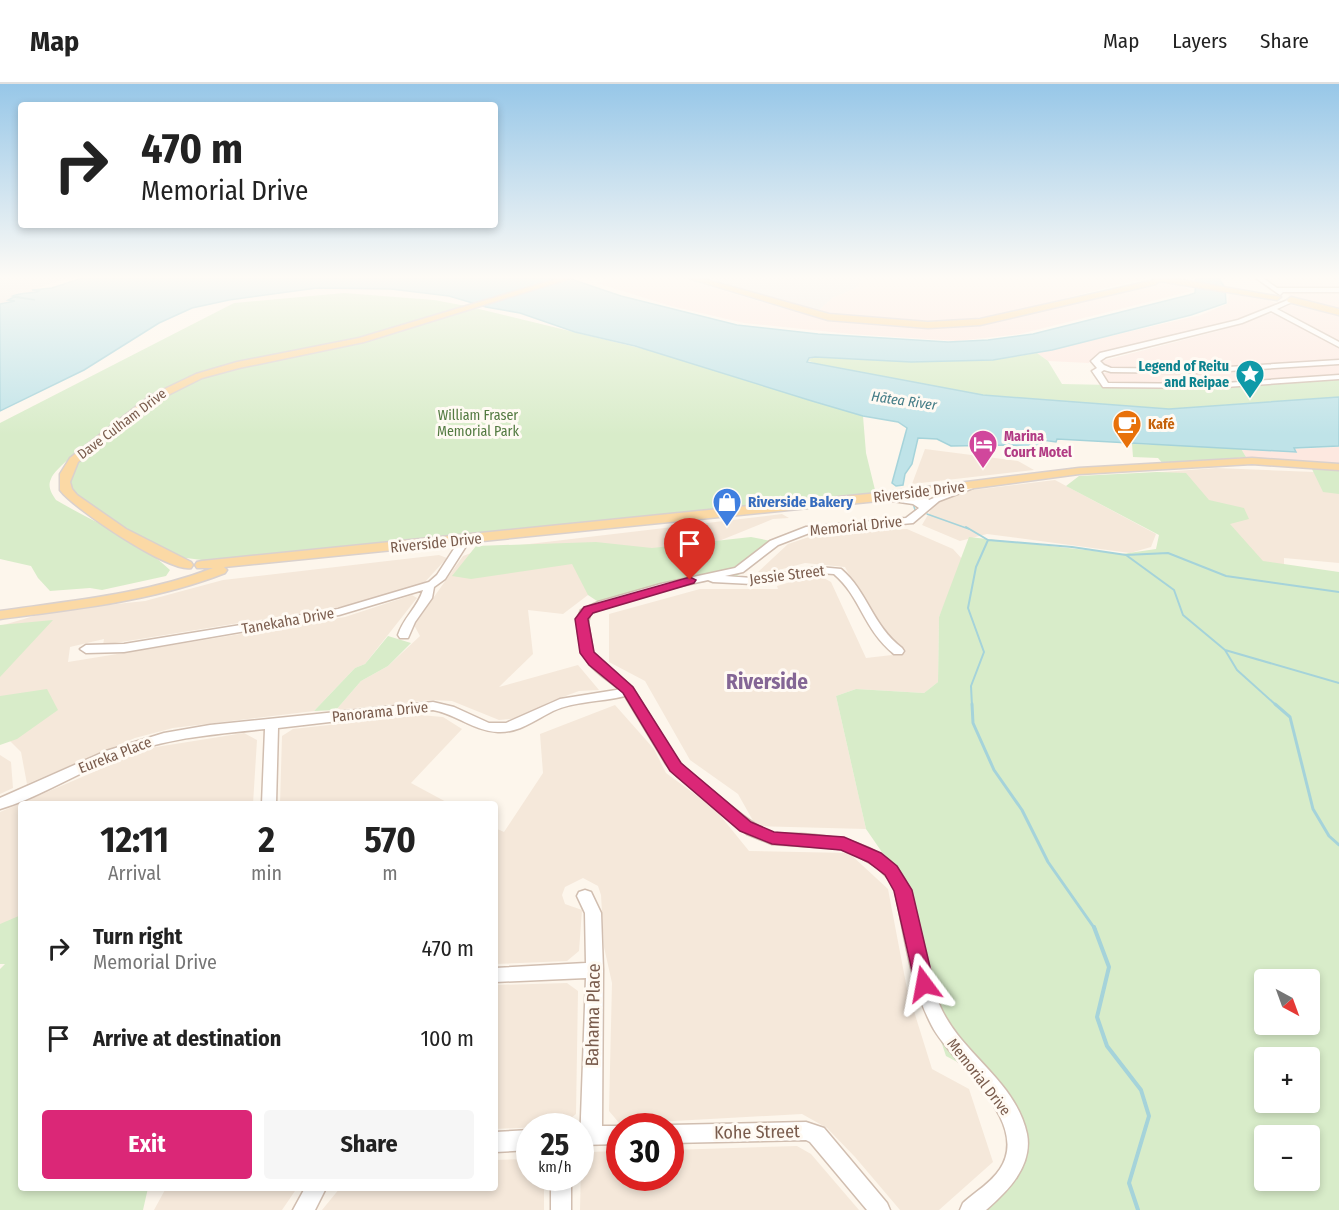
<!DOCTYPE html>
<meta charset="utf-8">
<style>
body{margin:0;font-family:"Fira Sans Condensed",sans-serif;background:#f6f6f6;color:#222;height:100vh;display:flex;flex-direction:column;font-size:22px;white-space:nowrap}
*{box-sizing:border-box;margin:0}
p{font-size:20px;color:#767676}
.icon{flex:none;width:33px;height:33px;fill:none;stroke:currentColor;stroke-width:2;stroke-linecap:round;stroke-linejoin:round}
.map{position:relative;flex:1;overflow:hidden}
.side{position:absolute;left:18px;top:717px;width:480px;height:390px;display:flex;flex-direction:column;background:#fff;border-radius:6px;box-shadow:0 3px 9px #0003}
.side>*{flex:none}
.guide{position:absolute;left:18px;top:18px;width:480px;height:126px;border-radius:6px;box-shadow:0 3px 9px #0003;background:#fff;color:#222;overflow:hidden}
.needle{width:39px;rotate:139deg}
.buttons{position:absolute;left:1254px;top:885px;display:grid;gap:12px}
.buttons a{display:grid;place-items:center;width:66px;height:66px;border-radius:6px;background:#fff;box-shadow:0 3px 9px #0003;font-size:30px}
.speed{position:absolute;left:516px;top:1029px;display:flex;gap:12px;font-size:30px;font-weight:700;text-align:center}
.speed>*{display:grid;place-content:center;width:78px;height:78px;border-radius:50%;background:#fff;box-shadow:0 3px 9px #0003;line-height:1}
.speed small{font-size:15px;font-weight:400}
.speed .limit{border:9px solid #d22;background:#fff;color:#111}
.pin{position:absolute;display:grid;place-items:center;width:51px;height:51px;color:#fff;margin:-62px -26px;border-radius:50% 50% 50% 0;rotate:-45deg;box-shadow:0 0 6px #0007}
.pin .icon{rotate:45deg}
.me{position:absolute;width:66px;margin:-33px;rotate:347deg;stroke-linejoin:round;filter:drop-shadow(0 0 4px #0008)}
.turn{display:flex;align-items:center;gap:21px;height:126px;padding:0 24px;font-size:27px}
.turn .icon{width:78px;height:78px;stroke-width:2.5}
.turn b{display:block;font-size:42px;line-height:51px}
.eta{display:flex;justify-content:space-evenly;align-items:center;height:102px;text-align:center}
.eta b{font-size:36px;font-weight:700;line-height:42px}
.action{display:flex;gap:12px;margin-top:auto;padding:12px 24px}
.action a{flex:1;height:69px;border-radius:6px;background:#db2777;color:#fff;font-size:24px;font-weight:700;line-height:69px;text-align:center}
.action a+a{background:#f6f6f6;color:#222}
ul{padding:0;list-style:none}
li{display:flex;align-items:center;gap:18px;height:90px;padding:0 24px}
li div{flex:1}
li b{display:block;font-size:22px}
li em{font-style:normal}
header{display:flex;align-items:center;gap:36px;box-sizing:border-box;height:84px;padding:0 30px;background:#fff;border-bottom:2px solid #e0e0e0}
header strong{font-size:28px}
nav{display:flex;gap:33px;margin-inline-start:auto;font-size:21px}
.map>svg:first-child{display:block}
.residential{fill:#f5e8da}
.commercial{fill:#fde8e0}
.industrial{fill:#efe9e4}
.green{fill:#d8ecc9;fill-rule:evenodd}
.water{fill:#bfe3e8;stroke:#a5d3da;stroke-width:1.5}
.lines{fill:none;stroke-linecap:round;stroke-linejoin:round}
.stream-far3{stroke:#a5d3da;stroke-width:1.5}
.stream-far2{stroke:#a5d3da;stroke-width:2}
.stream-far1{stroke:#a5d3da;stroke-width:3}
.stream{stroke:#a5d3da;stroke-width:4}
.minor-casing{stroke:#d1beb0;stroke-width:3}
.major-casing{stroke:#dad1cd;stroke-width:3}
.minor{fill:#fff;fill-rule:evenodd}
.major{fill:#fbd9a5;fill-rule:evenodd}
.route{fill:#db2777;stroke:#8e194d;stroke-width:1.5}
.labels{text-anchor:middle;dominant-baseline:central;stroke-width:6;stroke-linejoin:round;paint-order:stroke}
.far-culture-label{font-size:14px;font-weight:bold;fill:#0d838f;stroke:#fffaf3;text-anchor:end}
.far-water-label{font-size:14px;font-style:italic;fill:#437c86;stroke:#fffaf3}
.far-park-label{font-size:14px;fill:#537a41;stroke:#fffaf3}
.far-street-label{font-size:14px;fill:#7a5c4d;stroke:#fffaf3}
.far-food-label{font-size:14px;font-weight:bold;fill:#c56008;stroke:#fffaf3;text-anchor:start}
.far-hotel-label{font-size:14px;font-weight:bold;fill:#b23c85;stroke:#fffaf3;text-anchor:start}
.street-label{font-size:15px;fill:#7a5c4d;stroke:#fffaf3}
.shop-label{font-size:15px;font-weight:bold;fill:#366cbe;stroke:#fffaf3;text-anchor:start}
.near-street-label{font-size:18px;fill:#7a5c4d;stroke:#fffaf3}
.district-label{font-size:21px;font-weight:bold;fill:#846695;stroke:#fffaf3}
</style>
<header>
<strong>Map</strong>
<nav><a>Map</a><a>Layers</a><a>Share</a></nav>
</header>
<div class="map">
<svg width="1339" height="1126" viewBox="0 0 1339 1126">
<rect width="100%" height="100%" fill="#fdf6ec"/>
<path class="residential" d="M925,365L1018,377L1034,386L912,400Z
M1216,384L1339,389V479L1284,474V489L1096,393Z
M1055,396L1156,450L1151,463L1130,469L987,450L960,457L922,441L940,410Z
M782,430L789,434L773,435L714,459L629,469L610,464L588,511L563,530L528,526L533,570L499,603L578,581L599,606L579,607L549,618L520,634L499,636L452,617L432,616L336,626L361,597L388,582L420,552L414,541L463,472L479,466Z
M907,445L953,465L963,476L939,533L938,598L924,609L856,605L836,612L866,745L756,742L738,710L690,676L645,597L609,578V530L700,505H778L777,502L811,492L822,493L831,498L866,574L892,571L845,483L805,479L771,488H758L788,460L821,449Z
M439,471L447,474L424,499L345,522L103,561L104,555L70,563L68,578L345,533L412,511L417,514L365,580L355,584L314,627L173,644L135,654L27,700L21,668L0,647V542L51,527L145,517L223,496Z
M615,621L654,665L666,689L715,725L749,767L849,769L888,805L907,905L932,985L969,1005L993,1078L939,1126H900L855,1073L827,1044L802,1030L620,1040L609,1027L612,899L604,863L601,811L598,802L583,794L565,803L562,811L565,820L582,826L579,867L567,877L495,880V744L504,748L543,689L540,650Z
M420,631L443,633L462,645L411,699L450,720H280L282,652L293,645Z
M244,649L257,656L253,720H21V837L0,845V728L150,664Z
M0,671L11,678L13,704L0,710Z
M567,899L578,907L576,1030L561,1042L495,1045V901Z
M797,1062L811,1070L859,1126H580L581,1082L589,1068L619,1067L620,1094H670L671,1066Z
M529,1075L530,1094H544V1126H322L340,1104H495V1076Z
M166,1104H297L282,1126H154Z"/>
<path class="commercial" d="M613,194H681L782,224L836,237L945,244L973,242L1160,199L1181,201L1192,207L1020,250L957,257L851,250L744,239L671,222L596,199Z
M930,194H1140L1141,195L1008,229L951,238L846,234L817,228L832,214L856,204L862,195Z
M1265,194H1339V205L1278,204Z
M1283,207L1339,208V226L1293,215Z
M1230,208L1262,213L1275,219L1273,223L1227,240L1105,270L1092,274L1089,279L1048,277L1037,269L1201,231L1227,220Z
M1290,221L1339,231V258L1281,225Z
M1273,229L1339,264V276L1197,286L1116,285L1108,283L1102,277L1218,247Z
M1339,281V293L1217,301L1116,300L1108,298L1102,289H1203Z
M1240,363L1296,368L1294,365L1339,363V379L1246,373Z"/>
<path class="industrial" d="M0,194H69L34,205L41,207L36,209L14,211L38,214L16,217L22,220L19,221L0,220Z
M698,194H852L862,195L856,204L832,214L817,228Z"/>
<path class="green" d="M344,209L434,216L466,222L371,252L193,291C168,302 60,373 51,395C47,403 52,410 56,416C93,438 139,456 170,486L166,492L102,506L90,504L50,507L38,494L31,482L0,475V339L234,219Z
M475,224L656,268L863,332L866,369L876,410L210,477L178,473L69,412L70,387L96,363L158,317L181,302L213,289L396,248Z
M1037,269L1048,277L1062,300L1209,303L1339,295V313L1169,325L983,311L821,282L807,276L815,273L911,278L993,276Z
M1132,360L1240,363L1246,373L1164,381L1158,374L1133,373Z
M1311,383L1339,386V410L1323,408Z
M1157,388L1186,389L1209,416L1244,424L1249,435L1230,440L1263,477L1339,488V1126H968L1022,1075L993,997L946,972L920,894L904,800L866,745L836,612L856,605L924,609L938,598L939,533L969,453L1122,470L1156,465L1159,451L1066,402L1079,392ZM1264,896H1310V940H1264ZM1264,974H1310V1018H1264ZM1264,1052H1310V1096H1264Z
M751,453L776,458L737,492L705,494L600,519L588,511L572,480L471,495L452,492L476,462L596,458L652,464Z
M53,536L0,593V541Z
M388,552L411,559L388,582L361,597L336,626L314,627L355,584L365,580Z
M47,605L58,626L17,655L0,661V612Z
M21,831V1104H148L143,1126H0V885L5,880H0V840Z"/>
<path class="water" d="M82,194H568L621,212L737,241L818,250L948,258L988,256L1033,250L1189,211L1195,209L1196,194H1219L1225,204L1226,219L1191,231L1052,266L993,276L911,278L815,273L809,274L807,278L983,311L1169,325L1339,313V362L1294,364L1296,368L1057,355L1056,358L1042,356L1040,365L1010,361L951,362L937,355L918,354L912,380L905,390L903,401L896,402L892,399L907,344L898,338L863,332L812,317L635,262L575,248L520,229L486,223L449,212L391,205L317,204L229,216L192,224L159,239L84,286L0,327V220L15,217L8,216L14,213L35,216L13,212C22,208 33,210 39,207L32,206L52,204Z"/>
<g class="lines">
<path class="stream-far3" d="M913,419L915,426
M927,430L969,445"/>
<path class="stream-far2" d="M966,443L988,456L1072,463L1126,471L1174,506L1183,531L1225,566L1339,599
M1126,471L1168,469L1226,492L1339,508
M1225,566L1237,586L1277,622
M972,622L971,602L984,568L968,524L976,483L988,456"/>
<path class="stream-far1" d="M972,620L973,639L994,686L1022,726L1048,778L1095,845
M1275,620L1290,633L1313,725L1329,752L1339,761"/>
<path class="stream" d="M1094,843L1109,883L1097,933L1107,962L1141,1006L1149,1032L1129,1099L1138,1126"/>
<g class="minor-casing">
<path id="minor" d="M1256,194H1263L1277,204H1339V208H1283L1280,211Z
M1288,216L1291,218L1290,219L1277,225L1339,258V263L1271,227L1242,239L1106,273L1100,277L1104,281L1111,284L1196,285L1339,276V280L1196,289L1111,288L1104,286L1101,288L1108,299L1211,300L1339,291V295L1211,304L1106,303H1103L1092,287L1097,284L1091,277L1100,269L1238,236Z
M970,399L973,400V404L939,417L913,439L812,448L778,461L743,488L725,492L752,494L819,483L841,485C868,508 872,541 902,564L904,567L902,570H894C863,545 861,513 834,490L819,489L752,500L713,498L708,496C669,505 627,512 590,530L588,539L593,569L598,575L632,603L676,674L686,685C706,700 752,744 774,749C782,750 792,750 801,750C832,752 862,756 887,775C913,794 915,828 922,857C926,879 931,902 940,922C961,970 1016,997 1027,1050C1033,1082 1008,1107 986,1126H960L963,1119C975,1108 991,1099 1000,1085C1032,1036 953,982 932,942C910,900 905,852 895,806L890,796L877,783L849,767L834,764L772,760L747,750L676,691L666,680L625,612C601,618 575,617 553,627C535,636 519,649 498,648C474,647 456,630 433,626L278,644L276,720H262L265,645C214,650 165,654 117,673C79,688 38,714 0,725V714L106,667L164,649L210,641L433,618L454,623L489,639H506L560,615L616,606L619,605C598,588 583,582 579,554C577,543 576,536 581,526L598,518L661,500L735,484L770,457L806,443L906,434L919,424L913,420L879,415V411L918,415L915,408L920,405L923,406L929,416Z
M465,453L470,456L445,495L434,503L432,514L415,538L408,554H400L398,551C403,534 418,523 423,506L339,531L124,568L86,569L80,565L86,561L124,560L338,525L429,498L437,491L461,454Z
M585,806L591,808L601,829L603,886L602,1042H622H620V1060L580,1061L586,894L495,898V884L586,879L585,829L577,812L579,808Z
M806,1038L824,1044L887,1119L890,1126H867L810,1058L806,1056L670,1059V1042H665L670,1041Z
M530,1046V1066L495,1068V1048Z
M551,1094H571V1126H551Z
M305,1104H326L315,1126H293Z"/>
</g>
<g class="major-casing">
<path id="major" d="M560,194H571L364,258L239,284L202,294L158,316L78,378L70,398L72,405L77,411L126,445L191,478L193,481L191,484C170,489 74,425 60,406V390L70,374L150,312L196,290L237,278L359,254Z
M688,194H700L829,230L928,238L980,235L1155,196L1154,194H1171L1281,213L1277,216L1159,197L1156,200L980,241L928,244L828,236Z
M1291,213L1339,225V231L1288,218L1287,216Z
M1252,374L1339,380V386L1252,380L1079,390L878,417L224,483L227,486L225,489C154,517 75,525 0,535V527C71,517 146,510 213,484H197L195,481L197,478L202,477L878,409L1079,384Z"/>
</g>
<use href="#minor" class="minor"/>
<use href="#major" class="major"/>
</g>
<linearGradient id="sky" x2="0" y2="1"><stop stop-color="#97c7e8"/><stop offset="0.55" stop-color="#fefbf6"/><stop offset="1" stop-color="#fefbf6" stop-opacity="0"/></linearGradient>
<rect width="1339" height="351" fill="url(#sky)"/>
<path class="route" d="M690,493L696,496L694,499L593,529L588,535L594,568L633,603L681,679L751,738L774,748L844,753L881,769L897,782L912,806L934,900L931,906L924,909L918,906L915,900L894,807L885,791L868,778L841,766L772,760L740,747L670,687L623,609L589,581L580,569L575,535L584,523Z"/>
<defs>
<g id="sight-pin" transform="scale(1.5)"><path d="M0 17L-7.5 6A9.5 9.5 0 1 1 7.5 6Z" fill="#0f9aa8" stroke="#fffaf3"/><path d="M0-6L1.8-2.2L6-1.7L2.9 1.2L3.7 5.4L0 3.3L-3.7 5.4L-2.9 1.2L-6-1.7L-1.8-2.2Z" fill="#fff"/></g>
<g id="cafe-pin" transform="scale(1.5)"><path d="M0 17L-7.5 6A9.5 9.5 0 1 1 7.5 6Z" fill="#e8710a" stroke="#fffaf3"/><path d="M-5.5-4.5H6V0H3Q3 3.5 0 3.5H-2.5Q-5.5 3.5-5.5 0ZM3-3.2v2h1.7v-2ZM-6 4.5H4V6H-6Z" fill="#fff"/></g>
<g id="hotel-pin" transform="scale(1.5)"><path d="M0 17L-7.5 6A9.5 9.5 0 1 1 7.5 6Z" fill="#d1479c" stroke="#fffaf3"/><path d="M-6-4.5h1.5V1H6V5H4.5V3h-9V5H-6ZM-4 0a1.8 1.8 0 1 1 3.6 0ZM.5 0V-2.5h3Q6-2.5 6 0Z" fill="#fff"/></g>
<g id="shop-pin" transform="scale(1.5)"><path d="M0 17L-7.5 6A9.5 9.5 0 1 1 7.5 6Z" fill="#3f7fe0" stroke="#fffaf3"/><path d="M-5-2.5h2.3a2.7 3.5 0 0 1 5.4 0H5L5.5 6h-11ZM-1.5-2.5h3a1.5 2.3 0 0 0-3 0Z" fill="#fff"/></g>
</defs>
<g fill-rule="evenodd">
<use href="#sight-pin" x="1250" y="290"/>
<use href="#cafe-pin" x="1127" y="340"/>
<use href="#hotel-pin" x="983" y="360"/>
<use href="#shop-pin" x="727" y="418"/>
</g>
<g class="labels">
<g class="far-culture-label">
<text x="1229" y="282">Legend of Reitu<tspan x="1229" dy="16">and Reipae</tspan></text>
</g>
<g class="far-water-label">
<text transform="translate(904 317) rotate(8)">Hātea River</text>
</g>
<g class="far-park-label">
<text x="478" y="331">William Fraser<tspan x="478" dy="16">Memorial Park</tspan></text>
</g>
<g class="far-street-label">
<text transform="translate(122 340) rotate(-37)">Dave Culham Drive</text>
</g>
<g class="far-food-label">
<text x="1148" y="340">Kafé</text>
</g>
<g class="far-hotel-label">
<text x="1004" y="352">Marina<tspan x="1004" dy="16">Court Motel</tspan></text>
</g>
<g class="street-label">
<text transform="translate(919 408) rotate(-7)">Riverside Drive</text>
<text transform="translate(856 442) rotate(-6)">Memorial Drive</text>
<text transform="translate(436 459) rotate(-6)">Riverside Drive</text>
<text transform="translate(787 491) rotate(-7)">Jessie Street</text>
<text transform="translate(288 537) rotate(-10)">Tanekaha Drive</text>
<text transform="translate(380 628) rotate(-6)">Panorama Drive</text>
<text transform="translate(115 671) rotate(-21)">Eureka Place</text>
<text transform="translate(979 993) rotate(52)">Memorial Drive</text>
</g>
<g class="shop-label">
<text x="748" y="418">Riverside Bakery</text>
</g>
<g class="near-street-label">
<text transform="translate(593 931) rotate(-89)">Bahama Place</text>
<text transform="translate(757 1048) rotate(-1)">Kohe Street</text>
</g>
<g class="district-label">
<text x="767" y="598">Riverside</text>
</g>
</g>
</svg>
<div class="buttons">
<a><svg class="needle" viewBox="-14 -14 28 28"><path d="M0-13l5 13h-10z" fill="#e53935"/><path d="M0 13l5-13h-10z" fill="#767676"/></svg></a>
<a>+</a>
<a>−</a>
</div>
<div class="speed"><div>25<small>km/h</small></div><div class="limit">30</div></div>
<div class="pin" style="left:690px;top:496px;background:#d93025"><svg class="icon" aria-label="arrive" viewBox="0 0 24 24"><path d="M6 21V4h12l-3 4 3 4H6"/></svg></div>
<svg class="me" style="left:924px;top:900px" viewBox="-20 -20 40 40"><path d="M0-17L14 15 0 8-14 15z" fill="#db2777" stroke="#fff" stroke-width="4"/></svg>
<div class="guide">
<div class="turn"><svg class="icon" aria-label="right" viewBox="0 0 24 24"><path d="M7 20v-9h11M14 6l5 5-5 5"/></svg><div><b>470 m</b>Memorial Drive</div></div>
</div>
<section class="side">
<div class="eta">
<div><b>12:11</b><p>Arrival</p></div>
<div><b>2</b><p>min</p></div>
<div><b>570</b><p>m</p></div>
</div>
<ul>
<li><svg class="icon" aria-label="right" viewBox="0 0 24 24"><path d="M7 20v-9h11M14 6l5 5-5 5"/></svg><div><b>Turn right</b><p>Memorial Drive</p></div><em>470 m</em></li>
<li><svg class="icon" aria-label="arrive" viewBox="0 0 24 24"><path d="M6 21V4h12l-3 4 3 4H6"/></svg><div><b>Arrive at destination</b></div><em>100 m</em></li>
</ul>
<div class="action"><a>Exit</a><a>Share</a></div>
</section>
</div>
